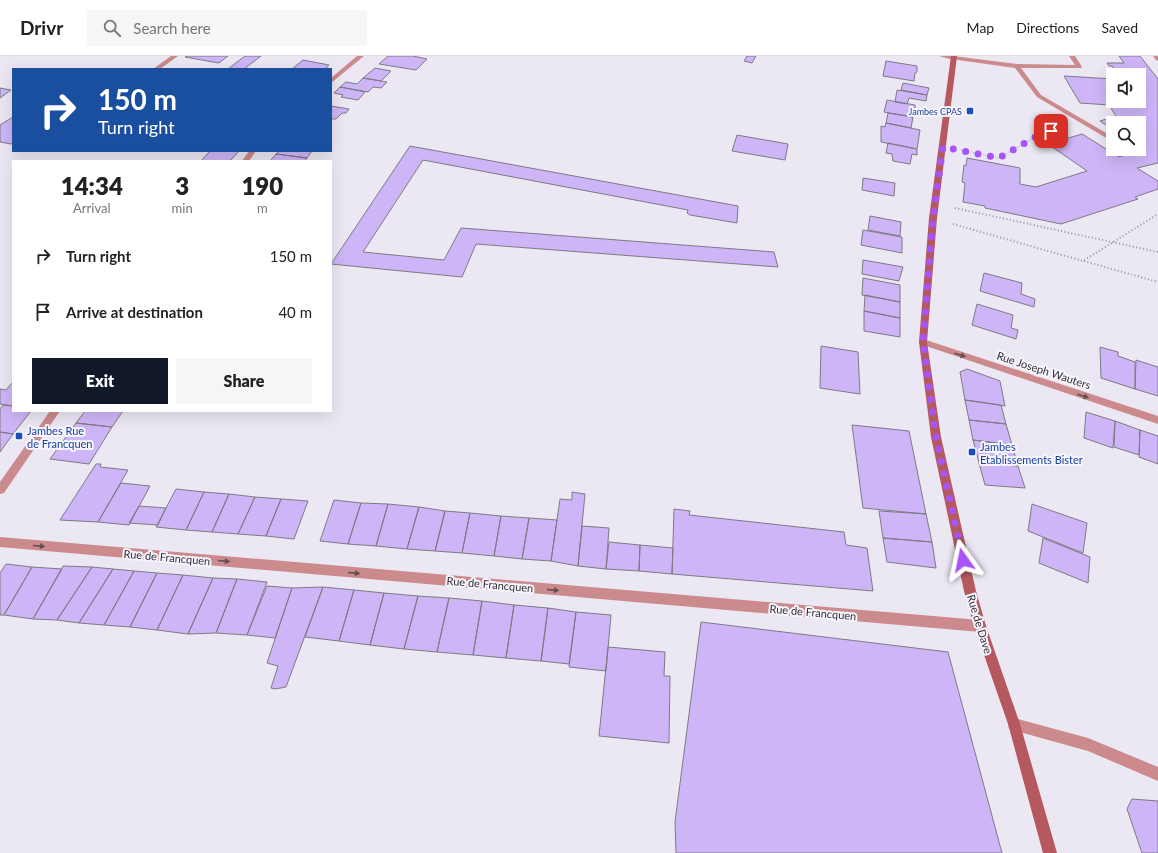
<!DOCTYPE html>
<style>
body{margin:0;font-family:Lato,sans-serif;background:#f6f6f6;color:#222;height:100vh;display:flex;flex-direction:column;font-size:15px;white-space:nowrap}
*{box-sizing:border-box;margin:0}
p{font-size:13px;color:#767676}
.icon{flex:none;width:22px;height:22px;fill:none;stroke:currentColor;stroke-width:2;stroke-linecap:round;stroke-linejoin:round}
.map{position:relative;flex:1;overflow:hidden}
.side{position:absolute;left:12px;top:104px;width:320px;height:252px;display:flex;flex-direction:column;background:#fff;border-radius:0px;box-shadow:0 4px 16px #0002}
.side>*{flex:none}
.hud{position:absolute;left:12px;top:12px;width:320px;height:84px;border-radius:0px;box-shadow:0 4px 16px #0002;background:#1a4fa0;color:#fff;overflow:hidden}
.buttons{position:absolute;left:1106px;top:12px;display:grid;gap:8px}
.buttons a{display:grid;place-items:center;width:40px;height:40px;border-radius:0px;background:#fff;box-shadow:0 4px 16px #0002;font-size:20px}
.pin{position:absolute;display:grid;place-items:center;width:34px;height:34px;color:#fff;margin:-17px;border-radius:8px;box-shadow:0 2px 6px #0006}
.me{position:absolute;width:44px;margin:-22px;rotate:348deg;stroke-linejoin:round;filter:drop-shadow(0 0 3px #0008)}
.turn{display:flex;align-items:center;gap:14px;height:84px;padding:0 20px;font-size:18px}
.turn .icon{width:52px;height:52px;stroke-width:2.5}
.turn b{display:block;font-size:28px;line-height:34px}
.eta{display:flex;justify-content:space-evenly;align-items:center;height:68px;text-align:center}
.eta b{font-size:24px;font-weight:800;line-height:28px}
.button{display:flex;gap:8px;margin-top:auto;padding:8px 20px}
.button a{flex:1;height:46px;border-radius:0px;background:#111827;color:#fff;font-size:16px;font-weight:800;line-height:46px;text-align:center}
.button a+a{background:#f6f6f6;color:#222}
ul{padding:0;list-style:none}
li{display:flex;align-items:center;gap:12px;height:56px;padding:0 20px}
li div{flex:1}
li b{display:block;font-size:15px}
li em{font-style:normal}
header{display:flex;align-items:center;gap:24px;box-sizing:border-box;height:56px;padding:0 20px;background:#fff;border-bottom:1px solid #e0e0e0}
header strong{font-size:19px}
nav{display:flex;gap:22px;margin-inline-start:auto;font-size:14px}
.search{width:280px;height:36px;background:#f6f6f6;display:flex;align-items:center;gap:10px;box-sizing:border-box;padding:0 14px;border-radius:0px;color:#767676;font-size:15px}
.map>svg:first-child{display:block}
.building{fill:#ceb5f7;stroke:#7d7a84}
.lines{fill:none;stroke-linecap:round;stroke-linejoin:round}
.path-far1{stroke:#97949d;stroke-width:1.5;stroke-dasharray:0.5 2;stroke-linecap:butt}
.path{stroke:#97949d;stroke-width:2;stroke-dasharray:1 2.5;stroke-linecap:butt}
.service{fill:#cb8a8c;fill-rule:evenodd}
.minor{fill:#cb8a8c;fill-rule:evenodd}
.secondary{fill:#b6595f;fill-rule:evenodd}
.oneway{fill:#664e51}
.route{stroke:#a855f7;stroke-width:7;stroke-dasharray:0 12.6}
.transit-dot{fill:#1a4fb4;stroke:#f8f5fe;stroke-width:1.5}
.labels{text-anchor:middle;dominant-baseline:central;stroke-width:4;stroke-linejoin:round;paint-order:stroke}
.far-transit-label{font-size:9px;fill:#164399;stroke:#f8f5fe;text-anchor:end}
.street-label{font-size:11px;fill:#2f2d31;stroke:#f8f5fe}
.transit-label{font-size:11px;fill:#164399;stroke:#f8f5fe;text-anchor:start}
</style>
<header>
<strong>Drivr</strong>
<div class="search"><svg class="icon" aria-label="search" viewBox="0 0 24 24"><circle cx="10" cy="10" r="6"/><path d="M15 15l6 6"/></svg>Search here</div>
<nav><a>Map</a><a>Directions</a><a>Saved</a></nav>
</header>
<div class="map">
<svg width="1158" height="797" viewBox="0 0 1158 797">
<rect width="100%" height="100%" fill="#ebe7f3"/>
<path class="building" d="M187,0H228L219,7L185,1Z
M245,0H261L244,13H228Z
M388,0H413L427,3L416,14L379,8Z
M747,0H756L752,7L744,5Z
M1119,0H1140L1158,23V107L1137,112L1158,125V133L1135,141L1138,143L1061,168L985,152V150L963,146L965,127L962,126L964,109L966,110L967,102L1020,112V128L1036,131L1087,115L1048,88L1082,78L1119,101L1144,93L1139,90V67H1113V74L1100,65L1116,60L1109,49L1080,47L1064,20L1113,23V45H1139V19H1118L1112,10H1109L1107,7H1124Z
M303,4L329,9L325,13H292Z
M886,5L917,10V16L915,17L914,25L883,20Z
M375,12L391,15L381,25L363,22Z
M363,22L387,26L381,32L373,31L368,36L340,31L346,26L357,28Z
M903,27L929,32L927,39L901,34Z
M340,31L365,36L358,44L341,41L343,39L334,37Z
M0,32L11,34L0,42Z
M897,34L927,39L926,45L909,42L907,48L895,46Z
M887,44L915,49V59L913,61L884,56Z
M331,50L349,53L346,57H342L336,63H331Z
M888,57L913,61L911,72L886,67Z
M13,61V87L11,88L0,86V69Z
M886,67L920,74L917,93L881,86V70L885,71Z
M737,79L788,88L785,104L732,95Z
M888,87L917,93V99L912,98L910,108L893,105L892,98L886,97Z
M410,90L738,150L737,167L690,159L687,157L688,154L423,104L363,196L444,204L461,172L774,196L778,211L476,188L462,221L331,208Z
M210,95H233L238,96L230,105H201Z
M279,95H312L307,102L276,98Z
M276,98L307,102L305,105H270Z
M863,122L895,127L894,140L862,134Z
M870,160L901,166L900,180L868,174Z
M863,174L902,181V197L861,189Z
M863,204L903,211L899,225L862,218Z
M984,217L1022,227L1021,238L1035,243L1034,251L980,235Z
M863,222L900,229V246L862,239Z
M865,239L900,246V262L864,255Z
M977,248L1013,259L1011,272L1018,274L1016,283L972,269Z
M864,255L900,262V281L864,275Z
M821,290L858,296L860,338L820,332Z
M1100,291L1118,296V300L1135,306V333L1101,322Z
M1136,304L1158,311V340L1135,333Z
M967,313L1000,325L1005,350L965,344L960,316Z
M13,326V350L0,348V333L6,334Z
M965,344L1001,349L1006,368L969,364Z
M3,349L13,350V355H31L13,378L0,376V353Z
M85,355H123L112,371L76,367Z
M1086,356L1115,365L1113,392L1084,382Z
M969,364L1006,368L1012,389L973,384Z
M1115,365L1140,374L1139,399L1114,391Z
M76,367L112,371L89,408L50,403Z
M852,369L909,375L926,458L863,452Z
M1140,374L1158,380V408L1139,401Z
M0,376L13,378L0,396Z
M973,384L1012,389L1018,410L979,407Z
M979,407L1018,410L1025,432L985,429Z
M96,408H101L100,411L128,414L98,466L60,464Z
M121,427L150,430L129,469L98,466Z
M176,433L204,436L186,474L156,471Z
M204,436L229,438L212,476L186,474Z
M572,436L585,438L578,510L551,505L560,443L572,444Z
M229,438L255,441L238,478L212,476Z
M255,441L281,443L266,480L238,478Z
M281,443L308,445L294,483L266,480Z
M334,444L361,447L348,488L320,485Z
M361,447L388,448L376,490L348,488Z
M388,448L419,451L407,493L376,490Z
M1032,448L1087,467L1083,497L1028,475Z
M139,450L166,452L158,469L129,467Z
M419,451L445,455L435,495L407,493Z
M674,453L690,455L689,459L844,476L846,489L867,492L873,535L672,518Z
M445,455L470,457L462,497L435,495Z
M879,455L926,458L932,486L883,482Z
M470,457L501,460L494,500L462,497Z
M501,460L529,462L522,503L494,500Z
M529,462L557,464L551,505L522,503Z
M582,470L609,472L606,513L578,510Z
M883,482L932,486L936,512L887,506Z
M1043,482L1090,501L1088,527L1039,507Z
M609,486L640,489L639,515L606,513Z
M640,489L673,492L672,518L639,515Z
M6,508L32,511L4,559H0V517Z
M63,510L92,511L57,564L33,563Z
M32,511L62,513L33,563L4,559Z
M92,511L113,513L79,567L57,564Z
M113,513L134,515L104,569L79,567Z
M134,515L157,517L130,571L104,569Z
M157,517L183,519L157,574L130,571Z
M183,519L213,522L188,578L157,574Z
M213,522L237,523L216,577L188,578Z
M237,523L267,526L247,579L216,577Z
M267,530L292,532L275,582L247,579Z
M323,531L286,631L275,633L271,632L278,610L267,607L292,532Z
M323,531L354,534L339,585L305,581Z
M354,534L384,537L370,589L339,585Z
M384,537L418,540L404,593L370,589Z
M418,540L449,542L437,596L404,593Z
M449,542L482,545L473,599L437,596Z
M482,545L514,549L506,602L473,599Z
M514,549L548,552L541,605L506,602Z
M548,552L576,556L569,608L541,605Z
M576,556L611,559L606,615L569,611Z
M701,566L948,596L1002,797H676L675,766Z
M608,591L665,596L664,620H670L669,687L599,680Z
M1132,743L1158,745V797H1142L1127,753Z"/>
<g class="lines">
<path class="path-far1" d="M961,94L999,102L1037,80L1058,73"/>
<path class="path" d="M955,152L1158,196
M953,168L1083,205L1158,158
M1084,205L1158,226"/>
<path class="service" d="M953,0L1017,8L1075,9L1069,0H1075L1082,11L1081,12H1021L1041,39L1113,81V86L1037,41L1015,12L951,3L950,2Z
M1153,0H1158V5L1156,4Z
M1125,93H1133L1135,95L1132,97Z"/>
<path class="minor" d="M171,0H178L160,13H153Z
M357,0H364L331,27V22Z
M939,0H952L956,2L953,4Z
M249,95H256L249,105H242Z
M923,283L1158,360V368L920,288L919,286L920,284Z
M50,355H60L4,437L0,438V426Z
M0,481L980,564L984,566L986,570L984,574L980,576L0,491Z
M1014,662L1088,682L1158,711V725L1088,695L1009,673L1008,668L1009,663Z"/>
<path class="secondary" d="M951,0H957L937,162L927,286L941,381L976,535L986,570L1020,668L1057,797H1043L1008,668L974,570L964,535L931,381L919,286L929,162Z"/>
</g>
<defs><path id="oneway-solid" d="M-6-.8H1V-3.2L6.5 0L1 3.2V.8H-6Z"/></defs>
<g class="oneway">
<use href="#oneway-solid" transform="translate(960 299) rotate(18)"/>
<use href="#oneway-solid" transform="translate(1083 340) rotate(18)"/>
<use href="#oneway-solid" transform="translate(39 490) rotate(5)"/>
<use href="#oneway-solid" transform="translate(224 505) rotate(5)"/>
<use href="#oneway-solid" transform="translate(354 517) rotate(5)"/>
<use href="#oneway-solid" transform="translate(553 534) rotate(5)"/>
</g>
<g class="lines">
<path class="route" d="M963,504L936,381L923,286L933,162L943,91L999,102L1037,80L1051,75"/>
</g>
<g class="transit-dot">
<rect x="966" y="51" width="8" height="8" rx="2"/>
<rect x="15" y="376" width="8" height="8" rx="2"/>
<rect x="968" y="392" width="8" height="8" rx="2"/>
</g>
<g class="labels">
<g class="far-transit-label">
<text x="962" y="55">Jambes CPAS</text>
</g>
<g class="street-label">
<text transform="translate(1044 314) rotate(18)">Rue Joseph Wauters</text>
<text transform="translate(167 501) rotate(5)">Rue de Francquen</text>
<text transform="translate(490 528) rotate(5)">Rue de Francquen</text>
<text transform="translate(813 556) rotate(5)">Rue de Francquen</text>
<text transform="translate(980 568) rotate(73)">Rue de Dave</text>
</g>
<g class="transit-label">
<text x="27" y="374">Jambes Rue<tspan x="27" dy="13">de Francquen</tspan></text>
<text x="980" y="390">Jambes<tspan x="980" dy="13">Etablissements Bister</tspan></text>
</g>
</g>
</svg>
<div class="buttons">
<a><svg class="icon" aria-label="sound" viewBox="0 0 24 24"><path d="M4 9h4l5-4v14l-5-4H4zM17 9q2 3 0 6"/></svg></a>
<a><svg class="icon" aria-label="search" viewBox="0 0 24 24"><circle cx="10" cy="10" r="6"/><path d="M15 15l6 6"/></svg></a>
</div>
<div class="pin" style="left:1051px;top:75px;background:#d93025"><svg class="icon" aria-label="arrive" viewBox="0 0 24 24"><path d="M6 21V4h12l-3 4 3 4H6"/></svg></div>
<svg class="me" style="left:963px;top:504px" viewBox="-20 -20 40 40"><path d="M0-17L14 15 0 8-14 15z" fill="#a855f7" stroke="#fff" stroke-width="4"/></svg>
<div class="hud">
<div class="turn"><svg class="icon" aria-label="right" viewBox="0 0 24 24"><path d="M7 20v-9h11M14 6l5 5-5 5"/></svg><div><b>150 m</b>Turn right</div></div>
</div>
<section class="side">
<div class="eta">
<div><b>14:34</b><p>Arrival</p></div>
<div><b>3</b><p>min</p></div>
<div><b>190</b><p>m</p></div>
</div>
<ul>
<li><svg class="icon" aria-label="right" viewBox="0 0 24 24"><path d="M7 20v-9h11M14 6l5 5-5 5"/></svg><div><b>Turn right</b></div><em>150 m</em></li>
<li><svg class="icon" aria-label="arrive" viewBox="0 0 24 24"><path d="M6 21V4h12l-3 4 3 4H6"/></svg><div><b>Arrive at destination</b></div><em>40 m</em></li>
</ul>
<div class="button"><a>Exit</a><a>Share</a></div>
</section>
</div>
